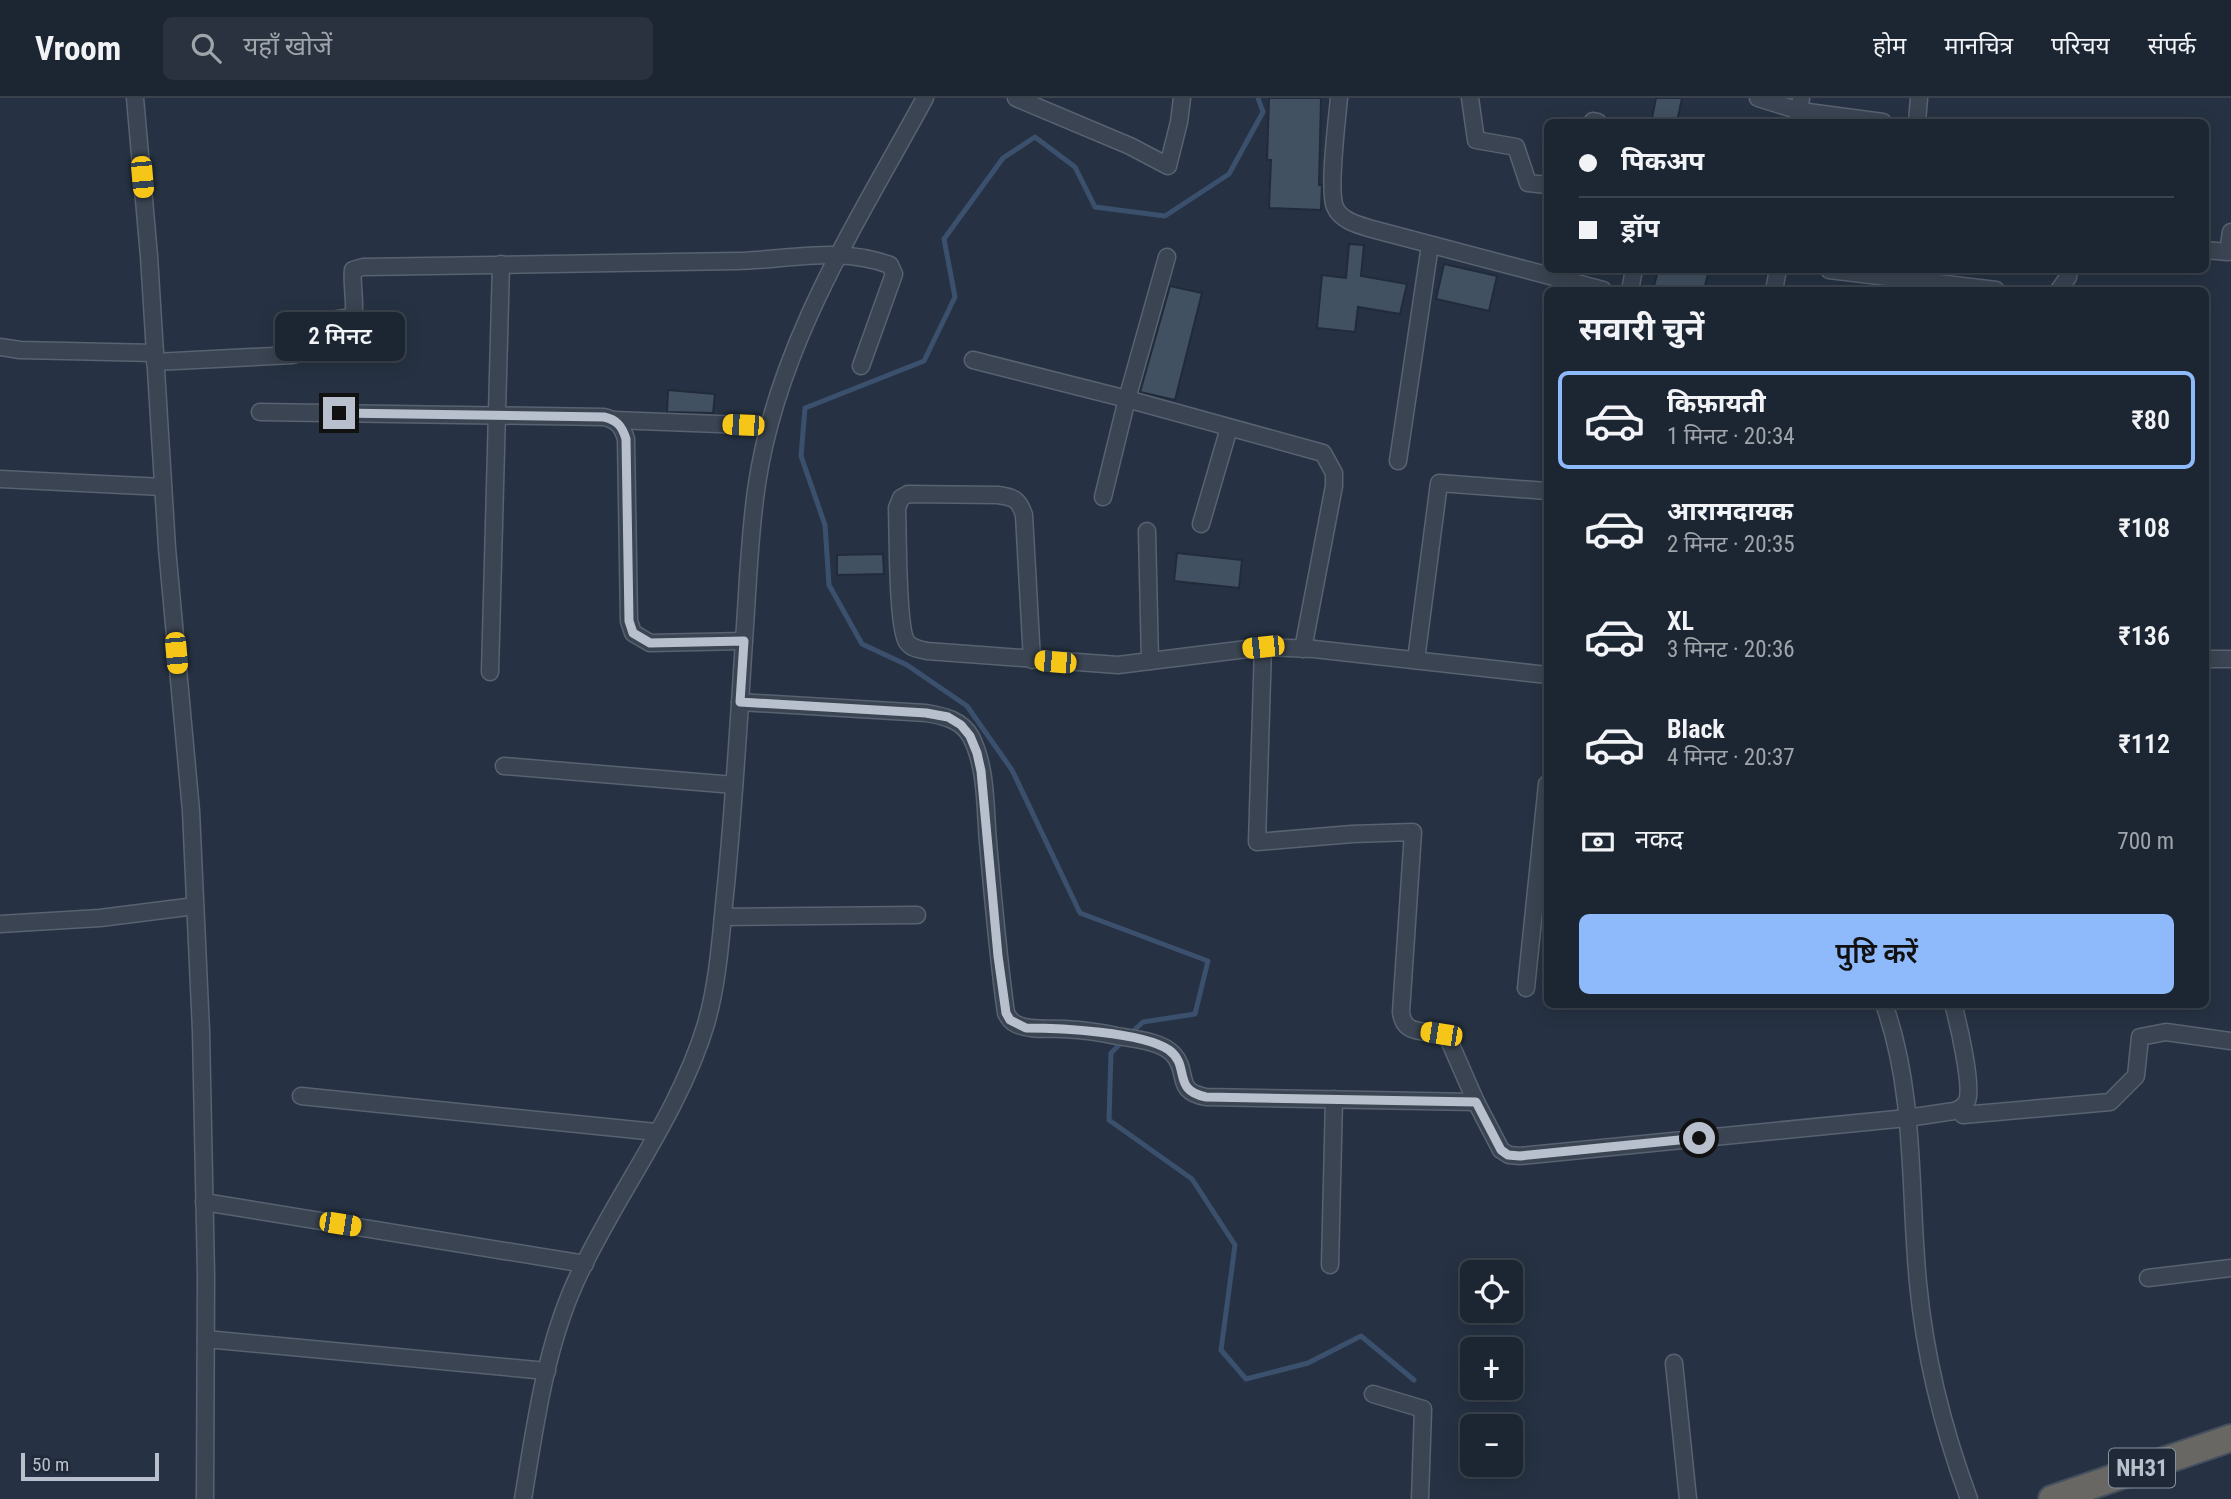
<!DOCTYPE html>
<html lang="hi">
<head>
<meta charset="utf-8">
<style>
  :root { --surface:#1c2632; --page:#29323e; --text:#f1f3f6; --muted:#a0a5ac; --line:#3a434d; --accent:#8eb9fb }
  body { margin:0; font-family:"Roboto Condensed","Noto Sans Devanagari",sans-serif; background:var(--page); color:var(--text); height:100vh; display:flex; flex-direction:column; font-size:26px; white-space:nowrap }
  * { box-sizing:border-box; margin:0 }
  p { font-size:23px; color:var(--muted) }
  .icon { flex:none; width:38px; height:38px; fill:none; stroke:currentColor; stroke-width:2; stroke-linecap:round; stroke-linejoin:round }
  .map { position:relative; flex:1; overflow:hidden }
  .side { position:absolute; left:1544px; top:189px; width:665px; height:721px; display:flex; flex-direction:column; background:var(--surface); border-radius:10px; box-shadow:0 4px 18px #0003,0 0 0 2px var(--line) }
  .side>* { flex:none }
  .top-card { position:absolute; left:1544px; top:21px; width:665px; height:154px; border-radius:10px; box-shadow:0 4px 18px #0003,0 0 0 2px var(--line); display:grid; align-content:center; height:154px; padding:0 35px; background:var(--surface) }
  .fabs { position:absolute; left:1460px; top:1162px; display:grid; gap:14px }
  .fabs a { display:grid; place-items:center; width:63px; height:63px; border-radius:10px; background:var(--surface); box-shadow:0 4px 18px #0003,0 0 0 2px var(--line); font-size:35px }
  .scale { position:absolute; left:21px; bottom:18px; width:138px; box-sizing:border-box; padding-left:7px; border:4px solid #b7c0cc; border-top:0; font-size:19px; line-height:24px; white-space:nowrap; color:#b7c0cc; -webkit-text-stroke:5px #1f2938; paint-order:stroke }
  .end { position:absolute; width:32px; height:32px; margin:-16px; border:9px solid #b7c0cc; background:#111; box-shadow:0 0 0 4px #111 }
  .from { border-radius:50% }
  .bubble { position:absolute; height:49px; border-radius:10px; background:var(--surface); box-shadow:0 4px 18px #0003,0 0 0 2px var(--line); font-size:23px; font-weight:600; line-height:49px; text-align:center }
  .car { position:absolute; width:21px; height:42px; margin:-21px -10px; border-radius:9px; box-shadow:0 0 5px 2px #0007; background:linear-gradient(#f5c518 24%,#345 0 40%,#f5c518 0 76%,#345 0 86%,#f5c518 0) }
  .top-card b { display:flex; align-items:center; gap:24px; height:66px; font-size:26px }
  .top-card b+b { border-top:2px solid var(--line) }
  .top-card i { width:18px; height:18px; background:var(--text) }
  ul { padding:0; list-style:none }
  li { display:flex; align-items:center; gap:21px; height:98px; margin:0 14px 10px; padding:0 21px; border:4px solid transparent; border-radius:10px }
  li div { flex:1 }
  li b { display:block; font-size:26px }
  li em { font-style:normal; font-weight:600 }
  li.current { border-color:var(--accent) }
  li>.icon { width:63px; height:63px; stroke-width:1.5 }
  h2 { padding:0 35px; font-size:32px; line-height:84px }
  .pay { display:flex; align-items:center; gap:18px; height:77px; padding:0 35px; font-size:26px }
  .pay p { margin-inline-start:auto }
  .primary-button { display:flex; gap:14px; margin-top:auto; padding:14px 35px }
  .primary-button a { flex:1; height:80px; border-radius:10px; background:var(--accent); color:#111; font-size:28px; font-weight:600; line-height:80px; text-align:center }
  header { display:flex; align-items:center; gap:42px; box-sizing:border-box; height:98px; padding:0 35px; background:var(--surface); border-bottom:2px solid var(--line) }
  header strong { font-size:33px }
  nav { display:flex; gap:38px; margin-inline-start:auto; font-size:24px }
  .search { width:490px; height:63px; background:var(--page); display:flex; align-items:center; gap:18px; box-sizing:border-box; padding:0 24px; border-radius:10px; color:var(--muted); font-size:26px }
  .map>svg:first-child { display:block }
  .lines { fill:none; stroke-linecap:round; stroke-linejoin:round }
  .stream { stroke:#3b506c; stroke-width:5 }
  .building { fill:#425162; stroke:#212b3a; stroke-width:2 }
  .minor-casing { stroke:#586270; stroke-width:19 }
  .trunk-casing { stroke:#454f5d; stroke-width:30 }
  .minor { stroke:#3a4452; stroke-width:16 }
  .trunk { stroke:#686764; stroke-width:26 }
  .route { stroke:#b7c0cc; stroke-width:9 }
  .labels { text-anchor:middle; stroke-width:5; stroke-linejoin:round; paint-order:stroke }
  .shield { fill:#1f2938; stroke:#8993a0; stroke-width:2 }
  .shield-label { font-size:23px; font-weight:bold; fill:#b7c0cc }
</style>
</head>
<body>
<header>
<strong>Vroom</strong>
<div class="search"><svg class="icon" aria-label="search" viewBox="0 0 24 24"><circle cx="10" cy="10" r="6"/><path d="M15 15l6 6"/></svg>यहाँ खोजें</div>
<nav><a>होम</a><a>मानचित्र</a><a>परिचय</a><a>संपर्क</a></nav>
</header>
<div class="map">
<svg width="2231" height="1401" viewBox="0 0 2231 1401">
  <rect width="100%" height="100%" fill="#263243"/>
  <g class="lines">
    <!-- stream -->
    <g class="stream">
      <polyline points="1130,936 1143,924 1195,916 1208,863 1080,815 1012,672 967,608 907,567 862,546 829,487 825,427 801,358 805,310 924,263 955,199 944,141 1003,60 1035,39 1075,69 1095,109 1165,118 1229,76 1263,14 1258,0"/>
      <polyline points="1123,943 1111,955 1109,1022 1192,1081 1235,1147 1221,1252 1246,1281 1308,1265 1361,1238 1414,1282"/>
    </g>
  </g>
  <!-- building -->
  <g class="building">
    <polygon points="1269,0 1321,0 1319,87 1322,87 1321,112 1269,110 1271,62 1267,62"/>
    <polygon points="1656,0 1682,0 1677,24 1652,20"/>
    <polygon points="1349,146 1364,147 1361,178 1407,186 1400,216 1358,209 1355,234 1317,230 1322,177 1346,180"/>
    <polygon points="1444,166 1497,178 1489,213 1436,201"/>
    <polygon points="1658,172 1709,172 1704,192 1653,192"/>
    <polygon points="1170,188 1202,195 1175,302 1140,294"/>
    <polygon points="668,292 715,296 713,315 667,314"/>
    <polygon points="1177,455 1242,462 1239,490 1174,483"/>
    <polygon points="883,456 884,476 837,477 837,457"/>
  </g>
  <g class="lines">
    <!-- minor casing -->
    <g class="minor-casing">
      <g id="minor">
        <polyline points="135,0 149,158 167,450 191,713 201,933 206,1178 205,1401"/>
        <polyline points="1016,0 1130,48 1168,68 1179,24 1182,0"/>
        <path d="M1339,0c-2,22 -11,92 -4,109 6,14 24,18 37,22l231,61"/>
        <polyline points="1470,0 1476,42 1516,49 1528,85 1547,87"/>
        <polyline points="1758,0 1800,13 1883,24"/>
        <polyline points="1593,23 1598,24"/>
        <polyline points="1798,24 1801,0"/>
        <polyline points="1917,24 1919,0"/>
        <polyline points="2205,152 2228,154 2231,134"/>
        <polyline points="1829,172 1996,192"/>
        <polyline points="1630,192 1634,172"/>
        <polyline points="1774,192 1778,172"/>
        <polyline points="2059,192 2068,179 2069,172"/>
        <polyline points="0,249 20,252 155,255"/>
        <polyline points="973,262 1127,301 1323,355 1334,375 1334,388 1303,551"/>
        <path d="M155,264l138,-7 7,-9 -1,-16 6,-6 47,-7c5,-8 -1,-34 1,-47l10,-3c125,-2 249,-4 374,-6 51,-1 103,-15 153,4l4,9 -33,92"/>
        <path d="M260,314l344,5c13,3 18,9 22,22l3,182 4,12 17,10 94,-2"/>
        <polyline points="614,322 769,328"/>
        <polyline points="1398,363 1430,147"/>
        <polyline points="0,381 163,389"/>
        <polyline points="1103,399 1127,301 1167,159"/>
        <polyline points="1201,426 1229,330"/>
        <polyline points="1147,433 1150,563"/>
        <path d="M1263,549l-6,195 95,-8 61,-2 -12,180c3,27 28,15 47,26l28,64 25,48 8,5 11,1 387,-38 47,-7c6,-2 10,-4 13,-10 6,-15 -9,-79 -14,-97"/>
        <polyline points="2205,561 2231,561"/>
        <path d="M1032,562l-8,-145c-5,-16 -11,-18 -26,-20l-90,-1 -7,4 -4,10c1,22 0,121 10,134 5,7 12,7 20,9l191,14 145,-18 51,2 233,26"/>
        <polyline points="1416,562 1439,385 1547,393"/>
        <polyline points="490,574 501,166"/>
        <path d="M740,604l186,11c18,3 36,7 45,24 16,31 14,72 17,105 5,57 10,114 18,171 3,5 5,9 10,11 14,7 33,4 48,5 18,1 36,3 53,7 17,3 44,5 56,18 17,18 0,37 33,43l270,5"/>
        <polyline points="504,668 734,687"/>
        <polyline points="723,819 917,817"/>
        <polyline points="0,826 100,820 195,808"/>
        <polyline points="1526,890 1547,686"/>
        <path d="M1884,906c32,89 25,186 34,279 7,74 25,146 51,216"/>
        <polyline points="301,998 656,1034"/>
        <polyline points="1963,1017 2110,1004 2136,978 2140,939 2166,934 2231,943"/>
        <polyline points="204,1104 585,1166"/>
        <polyline points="1330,1167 1334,1001"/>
        <polyline points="2148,1180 2231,1170"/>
        <polyline points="206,1241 547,1273"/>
        <polyline points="1674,1265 1688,1401"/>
        <polyline points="1373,1296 1423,1311 1420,1401"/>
        <path d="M523,1401c12,-73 22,-149 52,-216 40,-88 103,-166 131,-259 13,-45 15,-93 20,-139 8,-82 13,-164 18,-245 4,-52 5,-104 13,-156 21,-141 101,-263 168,-386"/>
      </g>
    </g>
    <!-- trunk casing -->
    <g class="trunk-casing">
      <polyline id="trunk" points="2052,1401 2231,1340"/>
    </g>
    <!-- minor -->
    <use href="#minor" class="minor"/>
    <!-- trunk -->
    <use href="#trunk" class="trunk"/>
  </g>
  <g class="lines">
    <!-- route -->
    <path class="route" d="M339,315l265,4c13,3 18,9 22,22l3,182 4,12 17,10 94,-2 -4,61 186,11 22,4 13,8 9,11 7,17 4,18 17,185 8,57 4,7 16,8c33,0 117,4 143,22 22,16 2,40 37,47l270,5 25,48 7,5 12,1 179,-18"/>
  </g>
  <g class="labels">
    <!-- shield labels -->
    <rect class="shield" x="2109" y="1350.5" width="66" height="39" rx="5"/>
    <g class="shield-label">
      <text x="2142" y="1378">NH31</text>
    </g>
  </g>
</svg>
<div class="fabs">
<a><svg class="icon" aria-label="locate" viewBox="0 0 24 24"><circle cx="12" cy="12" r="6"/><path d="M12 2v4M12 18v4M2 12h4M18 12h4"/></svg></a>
<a>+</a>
<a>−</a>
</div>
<div class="scale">50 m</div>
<i class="end from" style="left:1699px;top:1040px"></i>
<i class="end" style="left:339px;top:315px"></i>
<div class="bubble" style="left:275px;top:214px;width:130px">2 मिनट</div>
<i class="car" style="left:142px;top:79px;rotate:175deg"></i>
<i class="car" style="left:743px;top:327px;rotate:272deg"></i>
<i class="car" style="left:1263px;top:549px;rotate:264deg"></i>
<i class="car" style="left:176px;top:555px;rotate:175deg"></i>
<i class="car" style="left:1055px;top:564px;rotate:275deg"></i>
<i class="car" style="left:1441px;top:936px;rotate:279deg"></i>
<i class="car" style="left:340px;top:1126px;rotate:99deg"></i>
<div class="top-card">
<b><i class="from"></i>पिकअप</b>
<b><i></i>ड्रॉप</b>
</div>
<section class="side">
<h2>सवारी चुनें</h2>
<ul>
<li class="current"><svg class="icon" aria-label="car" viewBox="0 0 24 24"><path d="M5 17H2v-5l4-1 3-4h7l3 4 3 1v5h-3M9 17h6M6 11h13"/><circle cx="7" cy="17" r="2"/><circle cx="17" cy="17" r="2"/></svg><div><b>किफ़ायती</b><p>1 मिनट · 20:34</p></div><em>₹80</em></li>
<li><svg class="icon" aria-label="car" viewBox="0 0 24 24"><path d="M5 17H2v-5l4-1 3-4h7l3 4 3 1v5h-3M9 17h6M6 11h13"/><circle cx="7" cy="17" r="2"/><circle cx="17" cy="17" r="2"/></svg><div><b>आरामदायक</b><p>2 मिनट · 20:35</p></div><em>₹108</em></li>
<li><svg class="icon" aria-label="car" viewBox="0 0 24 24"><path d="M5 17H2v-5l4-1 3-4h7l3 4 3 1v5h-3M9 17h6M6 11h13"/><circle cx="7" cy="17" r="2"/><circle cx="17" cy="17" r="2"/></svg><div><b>XL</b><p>3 मिनट · 20:36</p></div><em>₹136</em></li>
<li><svg class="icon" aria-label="car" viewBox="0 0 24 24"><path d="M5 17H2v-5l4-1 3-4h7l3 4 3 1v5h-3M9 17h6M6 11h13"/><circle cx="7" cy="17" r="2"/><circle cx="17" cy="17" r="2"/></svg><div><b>Black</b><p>4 मिनट · 20:37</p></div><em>₹112</em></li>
</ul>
<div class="pay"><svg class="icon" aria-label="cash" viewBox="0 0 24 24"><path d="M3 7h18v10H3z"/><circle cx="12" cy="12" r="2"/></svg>नकद<p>700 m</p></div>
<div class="primary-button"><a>पुष्टि करें</a></div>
</section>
</div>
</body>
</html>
